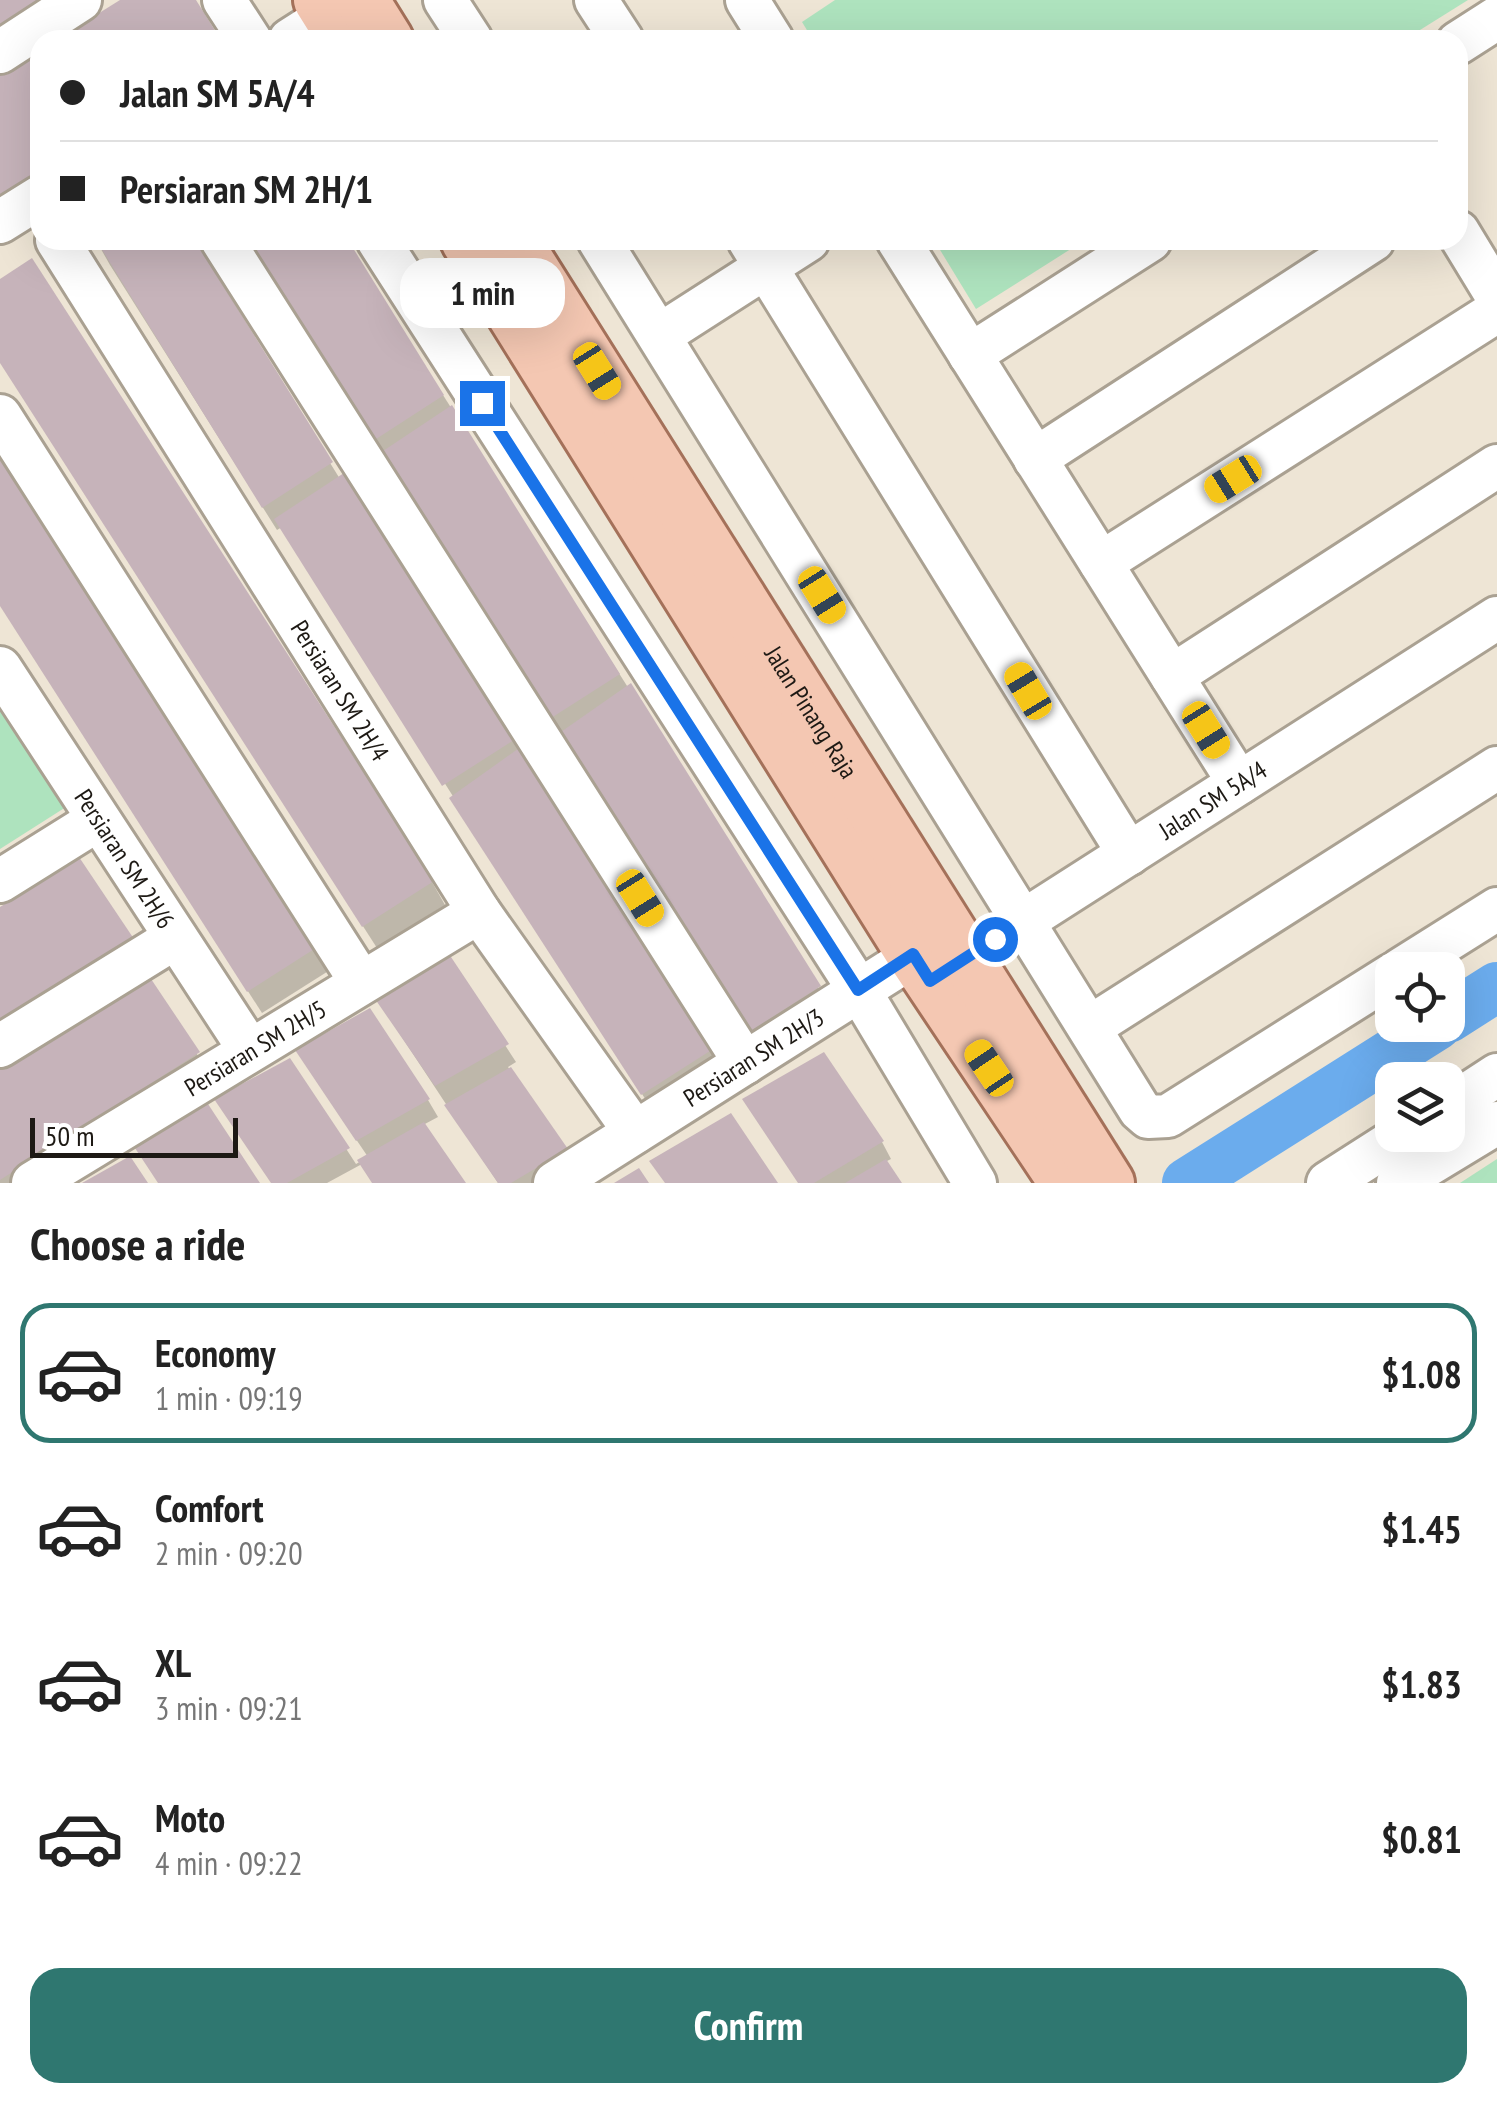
<!DOCTYPE html>
<html lang="en">
<head>
<meta charset="utf-8">
<style>
  :root { --surface:#fff; --page:#f6f6f6; --text:#222; --muted:#767676; --line:#e0e0e0; --accent:#2f7770 }
  body { margin:0; font-family:"PT Sans Narrow",sans-serif; background:var(--page); color:var(--text); height:100vh; display:flex; flex-direction:column; font-size:38px; white-space:nowrap }
  * { box-sizing:border-box; margin:0 }
  p { font-size:32px; color:var(--muted) }
  .icon { flex:none; width:55px; height:55px; fill:none; stroke:currentColor; stroke-width:2; stroke-linecap:round; stroke-linejoin:round }
  .map { position:relative; height:1183px; overflow:hidden }
  .sheet { display:flex; flex-direction:column; background:var(--surface); flex:1 }
  .sheet>* { flex:none }
  .guide { position:absolute; left:30px; top:30px; width:1438px; height:220px; border-radius:30px; box-shadow:0 10px 40px #0002; display:grid; align-content:center; height:220px; padding:0 30px; background:var(--surface) }
  .tools { position:absolute; left:1375px; top:952px; display:grid; gap:20px }
  .tools a { display:grid; place-items:center; width:90px; height:90px; border-radius:20px; background:var(--surface); box-shadow:0 10px 40px #0002; font-size:50px }
  .scale { position:absolute; left:30px; bottom:25px; width:208px; box-sizing:border-box; padding-left:10px; border:5px solid #1d1914; border-top:0; font-size:28px; line-height:35px; white-space:nowrap; color:#1d1914; -webkit-text-stroke:8px #fff; paint-order:stroke }
  .end { position:absolute; width:45px; height:45px; margin:-22px; border:12px solid #1a73e8; background:#fff; box-shadow:0 0 0 5px #fff }
  .from { border-radius:50% }
  .bubble { position:absolute; height:70px; border-radius:30px; background:var(--surface); box-shadow:0 10px 40px #0002; font-size:32px; font-weight:600; line-height:70px; text-align:center }
  .car { position:absolute; width:30px; height:60px; margin:-30px -15px; border-radius:12px; box-shadow:0 0 8px 2px #0007; background:linear-gradient(#f5c518 24%,#345 0 40%,#f5c518 0 76%,#345 0 86%,#f5c518 0) }
  .guide b { display:flex; align-items:center; gap:35px; height:95px; font-size:38px }
  .guide b+b { border-top:2px solid var(--line) }
  .guide i { width:25px; height:25px; background:var(--text) }
  ul { padding:0; list-style:none }
  li { display:flex; align-items:center; gap:30px; height:140px; margin:0 20px 15px; padding:0 10px; border:5px solid transparent; border-radius:30px }
  li div { flex:1 }
  li b { display:block; font-size:38px }
  li em { font-style:normal; font-weight:600 }
  li.current { border-color:var(--accent) }
  li>.icon { width:90px; height:90px; stroke-width:1.5 }
  h2 { padding:0 30px; font-size:45px; line-height:120px }
  .action { display:flex; gap:20px; margin-top:auto; padding:20px 30px }
  .action a { flex:1; height:115px; border-radius:30px; background:var(--accent); color:#fff; font-size:40px; font-weight:600; line-height:115px; text-align:center }
  .map>svg:first-child { display:block }
  .green { fill:#aee3be }
  .shadow { fill:#0003 }
  .lines { fill:none; stroke-linecap:round; stroke-linejoin:round }
  .river { stroke:#6baced; stroke-width:50 }
  .building { fill:#c6b3ba }
  .minor-casing { stroke:#aaa192; stroke-width:48 }
  .major-casing { stroke:#a4715a; stroke-width:58 }
  .minor { stroke:#fff; stroke-width:42 }
  .major { stroke:#f4c7b2; stroke-width:52 }
  .route { stroke:#1a73e8; stroke-width:12 }
  .labels { text-anchor:middle; stroke-width:9; stroke-linejoin:round; paint-order:stroke }
  .street-label { font-size:25px; fill:#1d1914; stroke:#fff }
</style>
</head>
<body>
<div class="map">
<svg width="1497" height="1183" viewBox="0 0 1497 1183">
  <rect width="100%" height="100%" fill="#eee5d5"/>
  <!-- green -->
  <g class="green">
    <polygon points="835,0 1468,0 1404,40 813,40 802,22"/>
    <polygon points="934,240 1085,240 976,309"/>
    <polygon points="0,705 66,807 0,849"/>
    <polygon points="1497,1159 1497,1183 1460,1183"/>
  </g>
  <!-- shadow -->
  <g class="shadow">
    <polygon points="40,53 40,202 0,227 0,78"/>
    <polygon points="100,240 192,240 340,479 346,474 724,1073 656,1116 282,527 277,530 110,265 97,242"/>
    <polygon points="248,240 345,240 832,1010 764,1053"/>
    <polygon points="0,282 432,882 445,905 377,948 0,361"/>
    <polygon points="0,604 317,947 330,970 262,1013"/>
    <polygon points="0,910 142,969 211,1076 44,1183 0,1183"/>
    <polygon points="448,957 516,1062 508,1067 576,1167 549,1183 498,1183 386,1013"/>
    <polygon points="289,1061 356,1164 368,1157 308,1068 428,1100 438,1117 423,1125 463,1183 373,1183 362,1164 327,1183 272,1183 227,1117"/>
    <polygon points="755,1117 882,1142 891,1159 885,1162 899,1183 800,1183"/>
  </g>
  <g class="lines">
    <!-- river -->
    <g class="river">
      <polyline points="1448,1018 1497,987"/>
      <polyline points="1187,1183 1437,1025"/>
    </g>
  </g>
  <!-- building -->
  <g class="building">
    <polygon points="0,0 51,0 0,32"/>
    <polygon points="120,0 196,0 221,40 56,40"/>
    <polygon points="40,50 40,171 0,196 0,75"/>
    <polygon points="96,240 195,240 333,462 262,508"/>
    <polygon points="246,240 348,240 444,395 373,441"/>
    <polygon points="32,258 434,881 362,927 0,363 0,279"/>
    <polygon points="452,405 620,674 548,720 380,453"/>
    <polygon points="0,450 319,946 247,992 0,606"/>
    <polygon points="347,471 514,740 442,786 274,519"/>
    <polygon points="631,683 821,986 749,1032 558,734"/>
    <polygon points="522,746 713,1049 641,1095 449,798"/>
    <polygon points="79,857 136,942 0,1029 0,907"/>
    <polygon points="449,954 509,1044 435,1086 373,996"/>
    <polygon points="143,967 200,1052 0,1180 0,1058"/>
    <polygon points="370,1008 430,1099 356,1141 295,1050"/>
    <polygon points="824,1052 884,1141 814,1183 798,1183 742,1099"/>
    <polygon points="290,1058 350,1148 287,1183 271,1183 214,1099"/>
    <polygon points="511,1067 568,1149 511,1183 498,1183 444,1105"/>
    <polygon points="208,1104 260,1183 158,1183 133,1145"/>
    <polygon points="731,1113 778,1183 665,1183 649,1161"/>
    <polygon points="424,1122 466,1183 372,1183 357,1160"/>
    <polygon points="130,1156 148,1183 82,1183"/>
    <polygon points="886,1159 902,1183 845,1183"/>
    <polygon points="639,1168 649,1183 614,1183"/>
  </g>
  <g class="lines">
    <!-- minor casing -->
    <g class="minor-casing">
      <g id="minor">
        <polyline points="224,0 250,40"/>
        <polyline points="445,0 471,40"/>
        <polyline points="596,0 622,40"/>
        <polyline points="747,0 772,40"/>
        <polyline points="290,40 329,15"/>
        <polyline points="1458,43 1497,18"/>
        <polyline points="0,52 80,0"/>
        <polyline points="0,222 40,197"/>
        <polyline points="1458,232 1497,296"/>
        <path id="s1" d="M57,240l422,672 156,220"/>
        <polyline points="222,240 745,1063"/>
        <polyline points="378,240 859,990 975,1183"/>
        <polyline points="599,240 1140,1110 1148,1117 1168,1116 1392,975"/>
        <polyline points="749,240 1129,854"/>
        <polyline points="898,240 1239,783"/>
        <polyline points="660,335 808,240"/>
        <polyline points="970,355 1150,240"/>
        <polyline points="0,416 361,982"/>
        <polyline points="1035,459 1373,240"/>
        <polyline points="1101,563 1497,311"/>
        <path id="s2" d="M0,668l249,381"/>
        <polyline points="1172,676 1497,466"/>
        <polyline points="0,881 96,821"/>
        <polyline points="1400,970 1497,909"/>
        <path id="s3" d="M939,975l558,-357"/>
        <polyline points="1090,1027 1497,768"/>
        <polyline points="0,1046 175,938"/>
        <polyline points="1448,1107 1497,1075"/>
        <path id="s4" d="M33,1183l446,-271"/>
        <path id="s5" d="M555,1183l384,-243"/>
        <polyline points="1328,1183 1403,1135"/>
        <polyline points="1398,1183 1497,1123"/>
      </g>
    </g>
    <!-- major casing -->
    <g class="major-casing">
      <g id="major">
        <polyline points="320,0 345,40"/>
        <polyline points="362,0 387,40"/>
        <polyline points="467,240 913,954 1066,1183"/>
        <path id="s6" d="M514,240l594,943"/>
      </g>
    </g>
    <!-- minor -->
    <use href="#minor" class="minor"/>
    <!-- major -->
    <use href="#major" class="major"/>
  </g>
  <g class="lines">
    <!-- route -->
    <polyline class="route" points="482,403 858,990 913,954 930,981 995,939"/>
  </g>
  <g class="labels">
    <!-- street labels -->
    <g class="street-label">
      <text dy="9" stroke="none"><textPath href="#s1" startOffset="532">Persiaran SM 2H/4</textPath></text>
      <text dy="9" stroke="none"><textPath href="#s6" startOffset="558">Jalan Pinang Raja</textPath></text>
      <text dy="9" stroke="none"><textPath href="#s3" startOffset="325">Jalan SM 5A/4</textPath></text>
      <text dy="9" stroke="none"><textPath href="#s2" startOffset="228">Persiaran SM 2H/6</textPath></text>
      <text dy="9" stroke="none"><textPath href="#s4" startOffset="260">Persiaran SM 2H/5</textPath></text>
      <text dy="9" stroke="none"><textPath href="#s5" startOffset="235">Persiaran SM 2H/3</textPath></text>
    </g>
  </g>
</svg>
<div class="tools">
<a><svg class="icon" aria-label="locate" viewBox="0 0 24 24"><circle cx="12" cy="12" r="6"/><path d="M12 2v4M12 18v4M2 12h4M18 12h4"/></svg></a>
<a><svg class="icon" aria-label="layers" viewBox="0 0 24 24"><path d="M12 4l9 5-9 5-9-5zM3 14l9 5 9-5"/></svg></a>
</div>
<div class="scale">50 m</div>
<i class="end from" style="left:995px;top:939px"></i>
<i class="end" style="left:482px;top:403px"></i>
<div class="bubble" style="left:400px;top:258px;width:165px">1 min</div>
<i class="car" style="left:597px;top:371px;rotate:148deg"></i>
<i class="car" style="left:1233px;top:479px;rotate:238deg"></i>
<i class="car" style="left:822px;top:595px;rotate:148deg"></i>
<i class="car" style="left:1028px;top:691px;rotate:329deg"></i>
<i class="car" style="left:1206px;top:730px;rotate:148deg"></i>
<i class="car" style="left:640px;top:898px;rotate:148deg"></i>
<i class="car" style="left:989px;top:1068px;rotate:326deg"></i>
<div class="guide">
<b><i class="from"></i>Jalan SM 5A/4</b>
<b><i></i>Persiaran SM 2H/1</b>
</div>
</div>
<section class="sheet">
<h2>Choose a ride</h2>
<ul>
<li class="current"><svg class="icon" aria-label="car" viewBox="0 0 24 24"><path d="M5 17H2v-5l4-1 3-4h7l3 4 3 1v5h-3M9 17h6M6 11h13"/><circle cx="7" cy="17" r="2"/><circle cx="17" cy="17" r="2"/></svg><div><b>Economy</b><p>1 min · 09:19</p></div><em>$1.08</em></li>
<li><svg class="icon" aria-label="car" viewBox="0 0 24 24"><path d="M5 17H2v-5l4-1 3-4h7l3 4 3 1v5h-3M9 17h6M6 11h13"/><circle cx="7" cy="17" r="2"/><circle cx="17" cy="17" r="2"/></svg><div><b>Comfort</b><p>2 min · 09:20</p></div><em>$1.45</em></li>
<li><svg class="icon" aria-label="car" viewBox="0 0 24 24"><path d="M5 17H2v-5l4-1 3-4h7l3 4 3 1v5h-3M9 17h6M6 11h13"/><circle cx="7" cy="17" r="2"/><circle cx="17" cy="17" r="2"/></svg><div><b>XL</b><p>3 min · 09:21</p></div><em>$1.83</em></li>
<li><svg class="icon" aria-label="car" viewBox="0 0 24 24"><path d="M5 17H2v-5l4-1 3-4h7l3 4 3 1v5h-3M9 17h6M6 11h13"/><circle cx="7" cy="17" r="2"/><circle cx="17" cy="17" r="2"/></svg><div><b>Moto</b><p>4 min · 09:22</p></div><em>$0.81</em></li>
</ul>
<div class="action"><a>Confirm</a></div>
</section>
</body>
</html>
